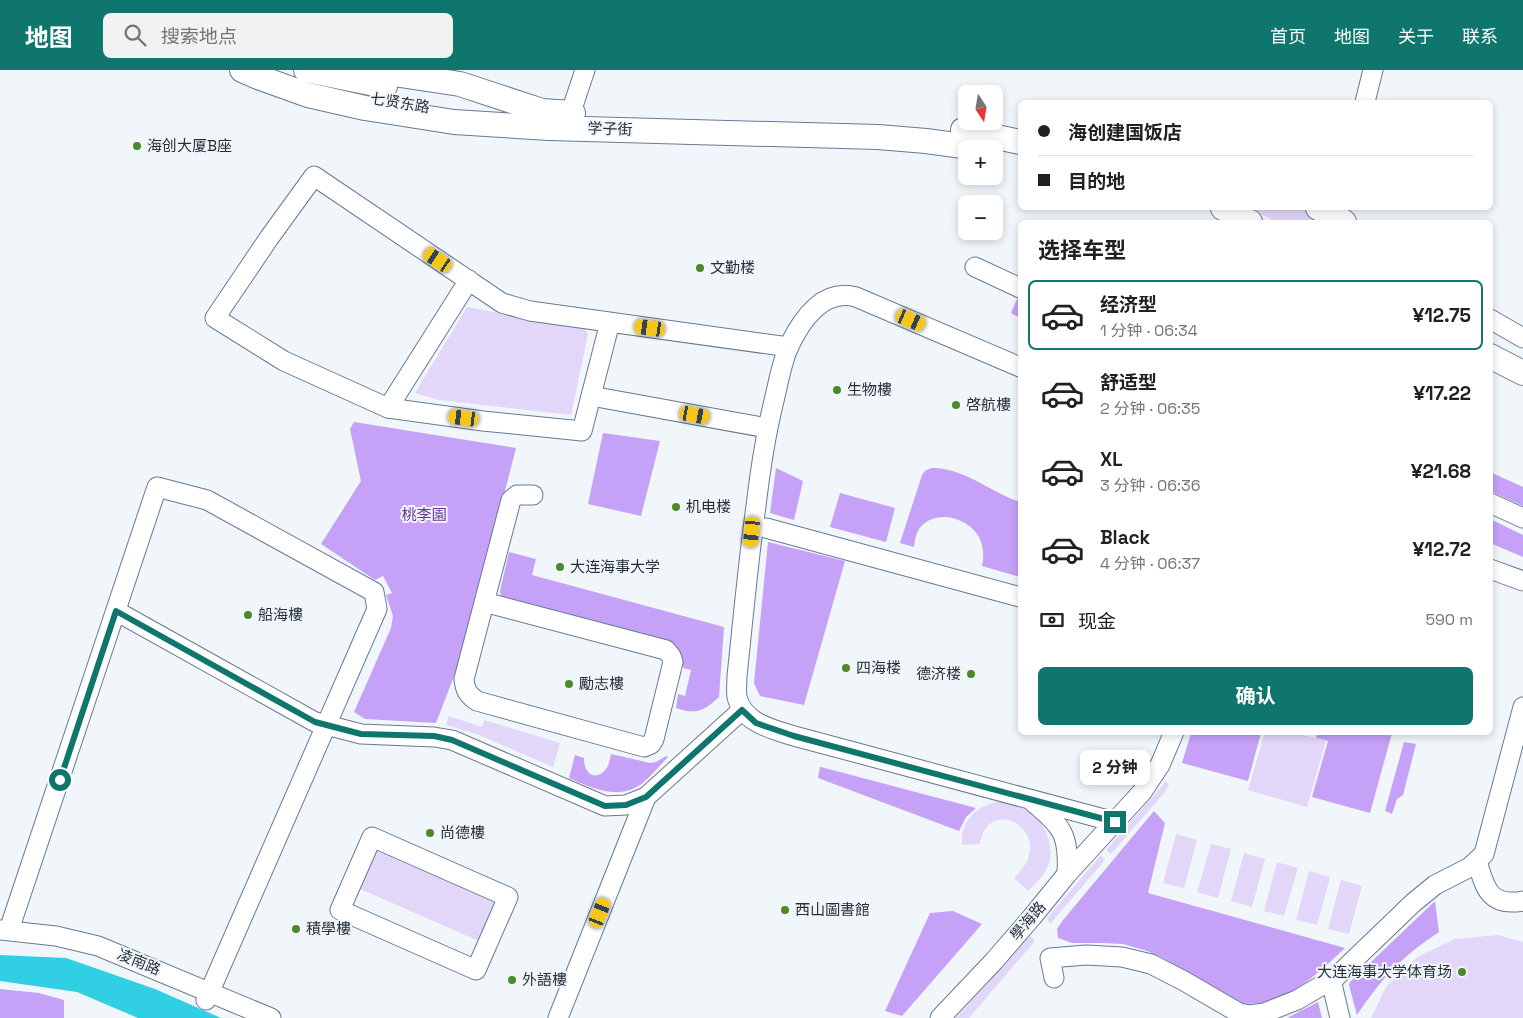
<!DOCTYPE html>
<html lang="zh">
<head>
<meta charset="utf-8">
<style>
  :root { --surface:#fff; --page:#f2f2f2; --text:#202124; --muted:#757577; --line:#e0e0e0; --accent:#0f766e }
  body { margin:0; font-family:"Space Grotesk","Noto Sans SC",sans-serif; background:var(--page); color:var(--text); height:100vh; display:flex; flex-direction:column; font-size:19px; white-space:nowrap }
  * { box-sizing:border-box; margin:0 }
  p { font-size:16px; color:var(--muted) }
  .icon { flex:none; width:28px; height:28px; fill:none; stroke:currentColor; stroke-width:2; stroke-linecap:round; stroke-linejoin:round }
  .map { position:relative; flex:1; overflow:hidden }
  .drawer { position:absolute; left:1018px; top:150px; width:475px; height:515px; display:flex; flex-direction:column; background:var(--surface); border-radius:8px; box-shadow:0 2px 8px #0003 }
  .drawer>* { flex:none }
  .hud { position:absolute; left:1018px; top:30px; width:475px; height:110px; border-radius:8px; box-shadow:0 2px 8px #0003; display:grid; align-content:center; height:110px; padding:0 20px; background:var(--surface) }
  .needle { width:32px; rotate:168deg }
  .buttons { position:absolute; left:958px; top:15px; display:grid; gap:10px }
  .buttons a { display:grid; place-items:center; width:45px; height:45px; border-radius:8px; background:var(--surface); box-shadow:0 2px 8px #0003; font-size:25px }
  .end { position:absolute; width:22px; height:22px; margin:-11px; border:6px solid #0f766e; background:#fff; box-shadow:0 0 0 2px #fff }
  .from { border-radius:50% }
  .bubble { position:absolute; height:35px; border-radius:8px; background:var(--surface); box-shadow:0 2px 8px #0003; font-size:16px; font-weight:700; line-height:35px; text-align:center }
  .car { position:absolute; width:15px; height:30px; margin:-15px -8px; border-radius:6px; box-shadow:0 0 4px 1px #0007; background:linear-gradient(#f5c518 24%,#345 0 40%,#f5c518 0 76%,#345 0 86%,#f5c518 0) }
  .hud b { display:flex; align-items:center; gap:18px; height:48px; font-size:19px }
  .hud b+b { border-top:1px solid var(--line) }
  .hud i { width:12px; height:12px; background:var(--text) }
  ul { padding:0; list-style:none }
  li { display:flex; align-items:center; gap:15px; height:70px; margin:0 10px 8px; padding:0 10px; border:2px solid transparent; border-radius:8px }
  li div { flex:1 }
  li b { display:block; font-size:19px }
  li em { font-style:normal; font-weight:700 }
  li.active { border-color:var(--accent) }
  li>.icon { width:45px; height:45px; stroke-width:1.5 }
  h2 { padding:0 20px; font-size:22px; line-height:60px }
  .pay { display:flex; align-items:center; gap:12px; height:55px; padding:0 20px; font-size:19px }
  .pay p { margin-inline-start:auto }
  .cta { display:flex; gap:10px; margin-top:auto; padding:10px 20px }
  .cta a { flex:1; height:58px; border-radius:8px; background:var(--accent); color:#fff; font-size:20px; font-weight:700; line-height:58px; text-align:center }
  header { display:flex; align-items:center; gap:30px; box-sizing:border-box; height:70px; padding:0 25px; background:var(--accent); color:#fff }
  header strong { font-size:24px }
  nav { display:flex; gap:28px; margin-inline-start:auto; font-size:18px }
  .search { width:350px; height:45px; background:var(--page); display:flex; align-items:center; gap:12px; box-sizing:border-box; padding:0 18px; border-radius:8px; color:var(--muted); font-size:19px }
  .map>svg:first-child { display:block }
  .green { fill:#e3d7f9 }
  .forest { fill:#c5a1f8 }
  .water { fill:#30cfe3 }
  .lines { fill:none; stroke-linecap:round; stroke-linejoin:round }
  .minor-casing { stroke:#677a93; stroke-width:21 }
  .major-casing { stroke:#677a93; stroke-width:26 }
  .minor { stroke:#fff; stroke-width:19 }
  .major { stroke:#fff; stroke-width:24 }
  .route { stroke:#0f766e; stroke-width:6 }
  .poi-dot { fill:#4b892a; stroke:#f1f6fb; stroke-width:2 }
  .labels { text-anchor:middle; stroke-width:4; stroke-linejoin:round; paint-order:stroke }
  .street-label { font-size:15px; fill:#272f3a; stroke:#f1f6fb }
  .poi-label { font-size:15px; fill:#272f3a; stroke:#f1f6fb; text-anchor:start }
  .park-label { font-size:15px; fill:#653598; stroke:#f1f6fb }
</style>
</head>
<body>
<header>
<strong>地图</strong>
<div class="search"><svg class="icon" aria-label="search" viewBox="0 0 24 24"><circle cx="10" cy="10" r="6"/><path d="M15 15l6 6"/></svg>搜索地点</div>
<nav><a>首页</a><a>地图</a><a>关于</a><a>联系</a></nav>
</header>
<div class="map">
<svg width="1523" height="948" viewBox="0 0 1523 948">
  <rect width="100%" height="100%" fill="#f1f6fb"/>
  <!-- green -->
  <g class="green">
    <polygon points="1249,138 1301,138 1312,144 1309,152 1277,152"/>
    <polygon points="467,237 585,259 588,264 571,345 439,330 415,323"/>
    <polygon points="449,646 482,657 484,650 560,673 553,697 479,665 446,655"/>
    <polygon points="1265,662 1296,663 1326,671 1307,737 1248,720"/>
    <polygon points="1166,711 1169,715 1165,722 1111,784 1106,780"/>
    <path d="M1000,731c4,0 8,0 12,1 25,6 44,36 37,61 -3,11 -13,20 -21,28l-14,-13c48,-44 -26,-87 -34,-34l-18,1c-2,-25 15,-39 38,-44z"/>
    <polygon points="1176,764 1197,770 1184,818 1163,813"/>
    <polygon points="1211,774 1231,779 1218,828 1197,822"/>
    <polygon points="377,779 497,831 479,871 360,819"/>
    <polygon points="1244,783 1265,789 1252,837 1231,831"/>
    <polygon points="1101,785 1105,790 1050,854 1047,848"/>
    <polygon points="1277,792 1298,798 1284,846 1264,841"/>
    <polygon points="1309,801 1330,807 1317,855 1296,850"/>
    <polygon points="1341,810 1362,816 1349,864 1328,859"/>
    <polygon points="1029,865 1035,871 969,948 956,948"/>
    <polygon points="1498,865 1523,872 1523,948 1371,948 1386,917 1417,887 1455,869"/>
  </g>
  <!-- forest -->
  <g class="forest">
    <polygon points="1018,227 1020,228 1020,248 1011,243"/>
    <polygon points="354,352 516,378 463,583 436,653 365,649 354,642 391,558 393,546 386,525 392,523 383,506 375,510 321,474 361,411 350,359"/>
    <polygon points="603,363 660,371 641,446 588,434"/>
    <polygon points="776,398 803,411 794,450 770,443"/>
    <path d="M931,398c32,-1 59,24 89,34v75l-38,-11c6,-26 -9,-45 -35,-49 -8,0 -16,1 -22,6 -8,5 -10,15 -11,24l-14,-4 22,-68 3,-4z"/>
    <polygon points="1490,402 1523,417 1523,436 1490,421"/>
    <polygon points="840,423 895,438 886,472 830,457"/>
    <polygon points="1490,449 1523,465 1523,487 1490,473"/>
    <polygon points="768,472 845,491 804,635 760,626 754,613"/>
    <path d="M509,482l27,7 -4,16 192,52 -5,70c-15,14 -23,18 -43,11l2,-14 7,2 6,-26 -8,-2c-1,-14 -2,-18 -14,-26l-164,-42 -4,-4 -1,-5z"/>
    <polygon points="1191,663 1261,663 1248,711 1182,693"/>
    <polygon points="1317,663 1392,663 1370,743 1312,727 1328,671 1316,668"/>
    <polygon points="1404,672 1416,674 1403,725 1397,729 1392,744 1385,741"/>
    <path d="M611,684l39,9 6,-1 10,-6 2,1c-9,9 -18,21 -28,28 -23,15 -49,3 -71,-7l6,-23 9,3c-1,14 11,25 22,11 3,-4 4,-10 5,-15z"/>
    <polygon points="820,697 821,697 976,738 966,747 959,761 818,708"/>
    <path d="M1154,741l11,12 -17,70 197,55c-30,28 -62,61 -106,55l-76,-45 -16,-7 -24,-7 -20,-1h-31l-14,-5 -1,-9 6,-9z"/>
    <path d="M1435,831l4,31c-38,25 -57,46 -82,83l-8,-30 1,-3z"/>
    <polygon points="953,841 982,854 902,946 885,941 930,843"/>
    <polygon points="0,919 39,923 64,930 64,948 0,948"/>
    <polygon points="1318,932 1322,948 1287,948"/>
  </g>
  <!-- water -->
  <polygon class="water" points="0,885 66,888 155,919 221,948 138,948 77,922 0,911"/>
  <g class="lines">
    <!-- minor casing -->
    <g class="minor-casing">
      <g id="minor">
        <polyline points="1365,32 1373,0"/>
        <polyline points="567,54 585,0"/>
        <polyline points="975,197 1020,218"/>
        <polyline points="1490,249 1523,268"/>
        <polyline points="610,252 582,361 483,351 388,338 284,291 215,248 269,168 314,106 502,233 530,241 789,277"/>
        <path d="M1020,297l-164,-70c-33,-9 -54,22 -67,49 -8,18 -11,39 -16,59 -8,33 -13,67 -17,101 -8,57 -13,114 -19,170 0,7 -1,14 0,21 6,26 35,32 57,39l321,86"/>
        <polyline points="591,326 767,358"/>
        <polyline points="388,338 469,210"/>
        <polyline points="1490,433 1523,448"/>
        <polyline points="766,458 1020,527"/>
        <polyline points="1490,499 1523,511"/>
        <path d="M484,532l182,48 5,6 2,6 -19,77 -3,5 -7,3 -167,-46c-9,-6 -12,-11 -13,-22l47,-179 6,-5h16"/>
        <polyline points="116,541 315,652 361,664 434,667 452,670 605,736 626,735 646,727 742,640"/>
        <path d="M1034,733c29,24 35,32 33,71"/>
        <polygon points="372,767 508,827 476,900 340,840"/>
        <path d="M1477,791c8,27 12,46 46,40"/>
        <polyline points="0,860 56,866 98,876 271,948"/>
        <polyline points="9,860 157,417 207,430 374,522 377,539 206,930"/>
        <polyline points="1054,908 1050,888 1086,885 1122,887 1151,894 1184,911 1239,943 1250,945 1264,943 1297,930 1336,907 1413,833 1435,815 1470,797 1484,784 1523,637"/>
        <polyline points="1331,910 1340,948"/>
        <polyline points="558,948 646,727"/>
        <polyline points="940,948 994,891 1032,847 1067,804 1142,722 1160,695 1174,662"/>
      </g>
    </g>
    <!-- major casing -->
    <g class="major-casing">
      <g id="major">
        <polyline points="242,0 258,7 308,25 365,38 454,52 549,58 878,67 926,71 985,79"/>
        <polyline points="306,0 385,16"/>
        <polyline points="367,0 460,14 542,41 573,43"/>
        <polyline points="963,60 1020,72"/>
        <polyline points="1223,138 1250,152"/>
        <polyline points="1318,138 1337,147 1344,152"/>
        <polyline points="1490,286 1523,303"/>
      </g>
    </g>
    <!-- minor -->
    <use href="#minor" class="minor"/>
    <!-- major -->
    <use href="#major" class="major"/>
  </g>
  <g class="lines">
    <!-- route -->
    <polyline class="route" points="60,710 116,541 315,652 361,664 434,666 452,670 605,736 626,735 646,727 742,640 756,653 794,666 1115,752"/>
  </g>
  <!-- markers -->
  <g class="poi-dot">
    <circle cx="137" cy="76" r="5"/>
    <circle cx="700" cy="198" r="5"/>
    <circle cx="837" cy="320" r="5"/>
    <circle cx="956" cy="335" r="5"/>
    <circle cx="676" cy="437" r="5"/>
    <circle cx="560" cy="497" r="5"/>
    <circle cx="248" cy="545" r="5"/>
    <circle cx="846" cy="598" r="5"/>
    <circle cx="971" cy="604" r="5"/>
    <circle cx="569" cy="614" r="5"/>
    <circle cx="430" cy="763" r="5"/>
    <circle cx="785" cy="840" r="5"/>
    <circle cx="296" cy="859" r="5"/>
    <circle cx="1462" cy="902" r="5"/>
    <circle cx="512" cy="910" r="5"/>
  </g>
  <g class="labels">
    <!-- street labels -->
    <g class="street-label">
      <text transform="translate(400 33) rotate(9)" y="5">七贤东路</text>
      <text transform="translate(610 59) rotate(2)" y="5">学子街</text>
      <text transform="translate(1028 851) rotate(-50)" y="5">學海路</text>
      <text transform="translate(139 892) rotate(22)" y="5">凌南路</text>
    </g>
    <!-- poi labels -->
    <g class="poi-label">
      <text x="147" y="81">海创大厦B座</text>
      <text x="710" y="203">文勤楼</text>
      <text x="847" y="325">生物樓</text>
      <text x="966" y="340">啓航樓</text>
      <text x="686" y="442">机电楼</text>
      <text x="570" y="502">大连海事大学</text>
      <text x="258" y="550">船海樓</text>
      <text x="856" y="603">四海楼</text>
      <text x="961" y="609" text-anchor="end">德济楼</text>
      <text x="579" y="619">勵志樓</text>
      <text x="440" y="768">尚德樓</text>
      <text x="795" y="845">西山圖書館</text>
      <text x="306" y="864">積學樓</text>
      <text x="1452" y="907" text-anchor="end">大连海事大学体育场</text>
      <text x="522" y="915">外語樓</text>
    </g>
    <!-- park labels -->
    <g class="park-label">
      <text x="424" y="450">桃李園</text>
    </g>
  </g>
</svg>
<div class="buttons">
<a><svg class="needle" viewBox="-14 -14 28 28"><path d="M0-13l5 13h-10z" fill="#e53935"/><path d="M0 13l5-13h-10z" fill="#757577"/></svg></a>
<a>+</a>
<a>−</a>
</div>
<i class="end from" style="left:60px;top:710px"></i>
<i class="end" style="left:1115px;top:752px"></i>
<div class="bubble" style="left:1080px;top:680px;width:70px">2 分钟</div>
<i class="car" style="left:438px;top:190px;rotate:304deg"></i>
<i class="car" style="left:911px;top:250px;rotate:113deg"></i>
<i class="car" style="left:650px;top:258px;rotate:278deg"></i>
<i class="car" style="left:695px;top:345px;rotate:100deg"></i>
<i class="car" style="left:464px;top:348px;rotate:277deg"></i>
<i class="car" style="left:752px;top:462px;rotate:186deg"></i>
<i class="car" style="left:600px;top:843px;rotate:22deg"></i>
<div class="hud">
<b><i class="from"></i>海创建国饭店</b>
<b><i></i>目的地</b>
</div>
<section class="drawer">
<h2>选择车型</h2>
<ul>
<li class="active"><svg class="icon" aria-label="car" viewBox="0 0 24 24"><path d="M5 17H2v-5l4-1 3-4h7l3 4 3 1v5h-3M9 17h6M6 11h13"/><circle cx="7" cy="17" r="2"/><circle cx="17" cy="17" r="2"/></svg><div><b>经济型</b><p>1 分钟 · 06:34</p></div><em>¥12.75</em></li>
<li><svg class="icon" aria-label="car" viewBox="0 0 24 24"><path d="M5 17H2v-5l4-1 3-4h7l3 4 3 1v5h-3M9 17h6M6 11h13"/><circle cx="7" cy="17" r="2"/><circle cx="17" cy="17" r="2"/></svg><div><b>舒适型</b><p>2 分钟 · 06:35</p></div><em>¥17.22</em></li>
<li><svg class="icon" aria-label="car" viewBox="0 0 24 24"><path d="M5 17H2v-5l4-1 3-4h7l3 4 3 1v5h-3M9 17h6M6 11h13"/><circle cx="7" cy="17" r="2"/><circle cx="17" cy="17" r="2"/></svg><div><b>XL</b><p>3 分钟 · 06:36</p></div><em>¥21.68</em></li>
<li><svg class="icon" aria-label="car" viewBox="0 0 24 24"><path d="M5 17H2v-5l4-1 3-4h7l3 4 3 1v5h-3M9 17h6M6 11h13"/><circle cx="7" cy="17" r="2"/><circle cx="17" cy="17" r="2"/></svg><div><b>Black</b><p>4 分钟 · 06:37</p></div><em>¥12.72</em></li>
</ul>
<div class="pay"><svg class="icon" aria-label="cash" viewBox="0 0 24 24"><path d="M3 7h18v10H3z"/><circle cx="12" cy="12" r="2"/></svg>现金<p>590 m</p></div>
<div class="cta"><a>确认</a></div>
</section>
</div>
</body>
</html>
